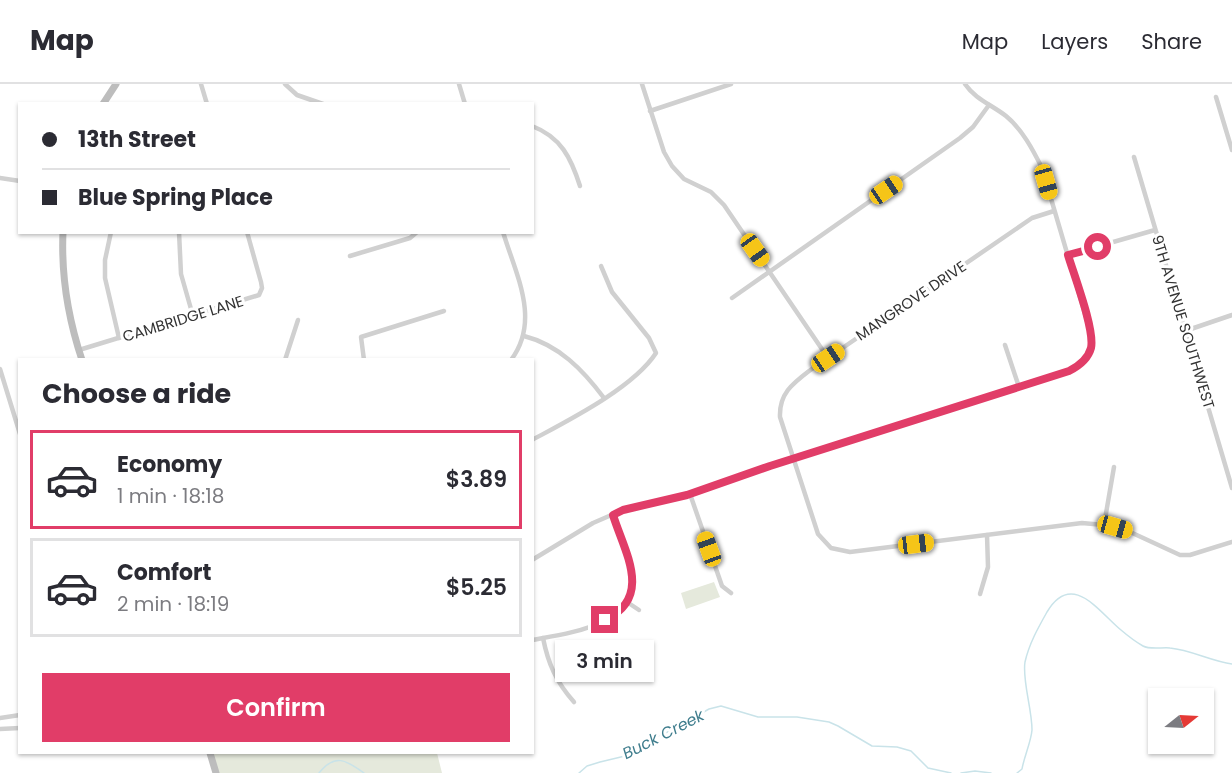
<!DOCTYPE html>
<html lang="en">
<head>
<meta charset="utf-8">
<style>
  :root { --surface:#fff; --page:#f2f2f3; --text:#2b2b33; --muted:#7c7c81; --line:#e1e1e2; --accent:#e13d68 }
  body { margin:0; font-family:Poppins,sans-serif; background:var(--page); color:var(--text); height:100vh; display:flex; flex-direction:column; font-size:22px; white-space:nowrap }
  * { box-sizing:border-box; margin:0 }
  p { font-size:20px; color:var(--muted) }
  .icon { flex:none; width:33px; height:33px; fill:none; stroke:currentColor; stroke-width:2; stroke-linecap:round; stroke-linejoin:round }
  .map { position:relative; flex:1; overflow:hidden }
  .panel { position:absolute; left:18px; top:274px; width:516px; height:396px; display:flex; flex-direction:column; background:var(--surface); border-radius:0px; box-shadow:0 2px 4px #0004 }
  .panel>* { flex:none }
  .guide { position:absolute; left:18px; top:18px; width:516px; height:132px; border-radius:0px; box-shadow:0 2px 4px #0004; display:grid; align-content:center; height:132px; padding:0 24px; background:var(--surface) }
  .needle { width:39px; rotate:72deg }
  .tools { position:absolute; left:1148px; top:604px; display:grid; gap:12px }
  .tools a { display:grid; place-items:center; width:66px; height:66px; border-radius:0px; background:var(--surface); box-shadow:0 2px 4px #0004; font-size:30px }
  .end { position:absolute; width:27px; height:27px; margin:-14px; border:8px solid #e13d68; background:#fff; box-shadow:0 0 0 3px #fff }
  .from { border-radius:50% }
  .bubble { position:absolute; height:42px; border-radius:0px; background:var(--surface); box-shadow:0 2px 4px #0004; font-size:20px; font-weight:600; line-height:42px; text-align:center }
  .car { position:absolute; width:18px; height:36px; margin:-18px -9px; border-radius:8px; box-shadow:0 0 4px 2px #0007; background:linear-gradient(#f5c518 24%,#345 0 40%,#f5c518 0 76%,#345 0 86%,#f5c518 0) }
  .guide b { display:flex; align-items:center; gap:21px; height:57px; font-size:22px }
  .guide b+b { border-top:2px solid var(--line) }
  .guide i { width:15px; height:15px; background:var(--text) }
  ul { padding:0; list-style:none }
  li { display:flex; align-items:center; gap:18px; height:99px; margin:0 12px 9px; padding:0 12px; border:3px solid var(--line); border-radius:0px }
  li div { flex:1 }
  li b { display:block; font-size:22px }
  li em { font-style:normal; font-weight:600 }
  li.current { border-color:var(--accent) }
  li>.icon { width:54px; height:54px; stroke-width:1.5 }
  h2 { padding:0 24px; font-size:27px; line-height:72px }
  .cta { display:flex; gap:12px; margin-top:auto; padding:12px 24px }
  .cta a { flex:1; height:69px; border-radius:0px; background:var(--accent); color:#fff; font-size:24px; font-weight:600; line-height:69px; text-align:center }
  header { display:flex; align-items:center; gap:36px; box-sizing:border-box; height:84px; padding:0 30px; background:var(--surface); border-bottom:2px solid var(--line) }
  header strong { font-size:28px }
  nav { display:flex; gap:33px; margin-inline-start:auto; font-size:21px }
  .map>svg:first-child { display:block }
  .green { fill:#e5e9dc }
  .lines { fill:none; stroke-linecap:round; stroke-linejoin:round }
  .stream { stroke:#c9e3e9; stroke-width:1.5 }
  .street { stroke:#d0d0d0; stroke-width:4.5 }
  .secondary { stroke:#bdbdbd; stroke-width:7 }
  .route { stroke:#e13d68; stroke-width:8 }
  .labels { text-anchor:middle; stroke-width:6; stroke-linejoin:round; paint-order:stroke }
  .street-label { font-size:15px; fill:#333; stroke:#fff }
  .water-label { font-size:16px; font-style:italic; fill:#3f7d8d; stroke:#fff }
</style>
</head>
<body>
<header>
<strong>Map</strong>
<nav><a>Map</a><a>Layers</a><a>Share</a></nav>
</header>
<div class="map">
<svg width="1232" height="689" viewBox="0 0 1232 689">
  <rect width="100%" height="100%" fill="#fff"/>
  <!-- green -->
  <g class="green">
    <polygon points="714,498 720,513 686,525 681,509"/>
    <polygon points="212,669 437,669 442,689 218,689"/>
  </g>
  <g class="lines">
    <!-- stream -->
    <g class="stream">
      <path d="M319,689c16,-20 27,-13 45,0"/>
      <polyline points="579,689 587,682 600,678 625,672 643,658 670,647 709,625 721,622 758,633 797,633 829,638 838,642 872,662 897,663 911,667 928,684 951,689"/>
      <polyline points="961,689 975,687 991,689"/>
      <path d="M1017,689l5,-4c2,-12 9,-27 10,-39 0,-21 -10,-50 -7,-68 4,-18 13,-34 22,-50 25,-42 52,0 74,18 7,6 15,12 22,16 7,4 20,1 27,2 21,2 41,13 62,16"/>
    </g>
    <!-- street -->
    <g class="street">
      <polyline points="201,0 207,20"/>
      <polyline points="285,0 297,11 323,20"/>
      <polyline points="459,0 465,20"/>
      <polyline points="642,0 664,68 672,82 684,95 711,108 724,121 828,274"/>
      <polyline points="1216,13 1232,66"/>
      <polyline points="650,27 731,0"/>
      <path d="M532,42c29,11 39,32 48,60"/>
      <polyline points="1134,73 1232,404"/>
      <polyline points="0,94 20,97"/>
      <path d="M1054,127l-22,7 -223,153c-17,13 -30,23 -29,46l38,117 13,14 19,4 232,-29 22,2 24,6 52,24h10l42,-13"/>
      <polyline points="111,148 105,176 105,194 119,254"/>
      <polyline points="179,148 181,190 193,232"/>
      <path d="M503,148c13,43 38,88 8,128"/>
      <polyline points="1068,171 1155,146"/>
      <polyline points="350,172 410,154 417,148"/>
      <polyline points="732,214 960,54 973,43 989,21"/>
      <polyline points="1185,247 1232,231"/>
      <path d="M524,252c35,9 59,34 80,62"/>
      <polyline points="1005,261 1019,303"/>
      <polyline points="79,266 259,211 262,204 261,198 247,148"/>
      <polyline points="285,276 298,236"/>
      <polyline points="364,276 361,253 444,227"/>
      <polyline points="0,285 20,350"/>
      <path d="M532,356c37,-20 101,-52 124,-87l-7,-15 -37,-46 -11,-26"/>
      <polyline points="690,410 722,502 731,509"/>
      <polyline points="1104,441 1114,383"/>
      <path d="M532,476l61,-37 30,-13 64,-15 83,-29 299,-95c17,-9 25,-21 21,-40l-48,-163c-9,-18 -20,-39 -36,-52 -14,-11 -31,-17 -41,-32"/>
      <polyline points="980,510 988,483 987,451"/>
      <polyline points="627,518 639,526"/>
      <path d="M543,554c5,25 13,44 31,64"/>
      <path d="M532,556c38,-7 107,-15 100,-68 -2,-20 -13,-38 -19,-57"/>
      <polyline points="0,634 20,631"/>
      <polyline points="0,645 20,644"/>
    </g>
    <!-- secondary -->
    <g class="secondary">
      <polyline points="103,20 116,0"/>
      <path d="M63,148c-2,45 5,86 19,128"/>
      <polyline points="210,669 216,689"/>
    </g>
  </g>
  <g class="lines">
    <!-- route -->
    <path class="route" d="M605,536c49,-23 19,-69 8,-105l10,-5 64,-15 83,-29 299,-95c10,-5 19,-12 22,-23 4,-18 -17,-73 -23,-93l30,-8"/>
  </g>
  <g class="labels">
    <!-- street labels -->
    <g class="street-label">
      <text transform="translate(911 217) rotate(-34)" y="5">MANGROVE DRIVE</text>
      <text transform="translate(183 235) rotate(-17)" y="5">CAMBRIDGE LANE</text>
      <text transform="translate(1183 238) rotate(73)" y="5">9TH AVENUE SOUTHWEST</text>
    </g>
    <!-- water labels -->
    <g class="water-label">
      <text transform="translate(663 650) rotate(-27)" y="6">Buck Creek</text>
    </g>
  </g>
</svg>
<div class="tools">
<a><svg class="needle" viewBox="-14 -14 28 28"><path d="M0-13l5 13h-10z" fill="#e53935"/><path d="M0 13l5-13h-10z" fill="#7c7c81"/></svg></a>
</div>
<i class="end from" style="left:1098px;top:163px"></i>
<i class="end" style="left:605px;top:536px"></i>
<div class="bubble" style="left:555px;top:556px;width:99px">3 min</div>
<i class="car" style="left:1046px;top:98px;rotate:164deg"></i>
<i class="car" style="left:886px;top:106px;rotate:56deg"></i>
<i class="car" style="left:755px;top:166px;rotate:145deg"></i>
<i class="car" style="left:828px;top:274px;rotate:56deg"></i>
<i class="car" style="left:1115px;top:443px;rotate:106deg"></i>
<i class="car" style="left:916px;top:460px;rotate:83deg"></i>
<i class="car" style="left:709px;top:465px;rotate:340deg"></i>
<div class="guide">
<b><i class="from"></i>13th Street</b>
<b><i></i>Blue Spring Place</b>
</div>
<section class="panel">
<h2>Choose a ride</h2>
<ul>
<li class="current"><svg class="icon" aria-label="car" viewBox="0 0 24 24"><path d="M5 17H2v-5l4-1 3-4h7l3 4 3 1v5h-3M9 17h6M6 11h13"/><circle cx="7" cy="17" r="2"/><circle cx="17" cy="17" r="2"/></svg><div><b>Economy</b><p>1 min · 18:18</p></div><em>$3.89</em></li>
<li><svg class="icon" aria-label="car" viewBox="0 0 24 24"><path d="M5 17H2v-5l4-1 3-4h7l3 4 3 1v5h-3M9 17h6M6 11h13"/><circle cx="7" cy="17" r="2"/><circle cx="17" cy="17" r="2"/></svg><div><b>Comfort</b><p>2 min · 18:19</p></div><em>$5.25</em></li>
</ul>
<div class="cta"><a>Confirm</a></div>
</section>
</div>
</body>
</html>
